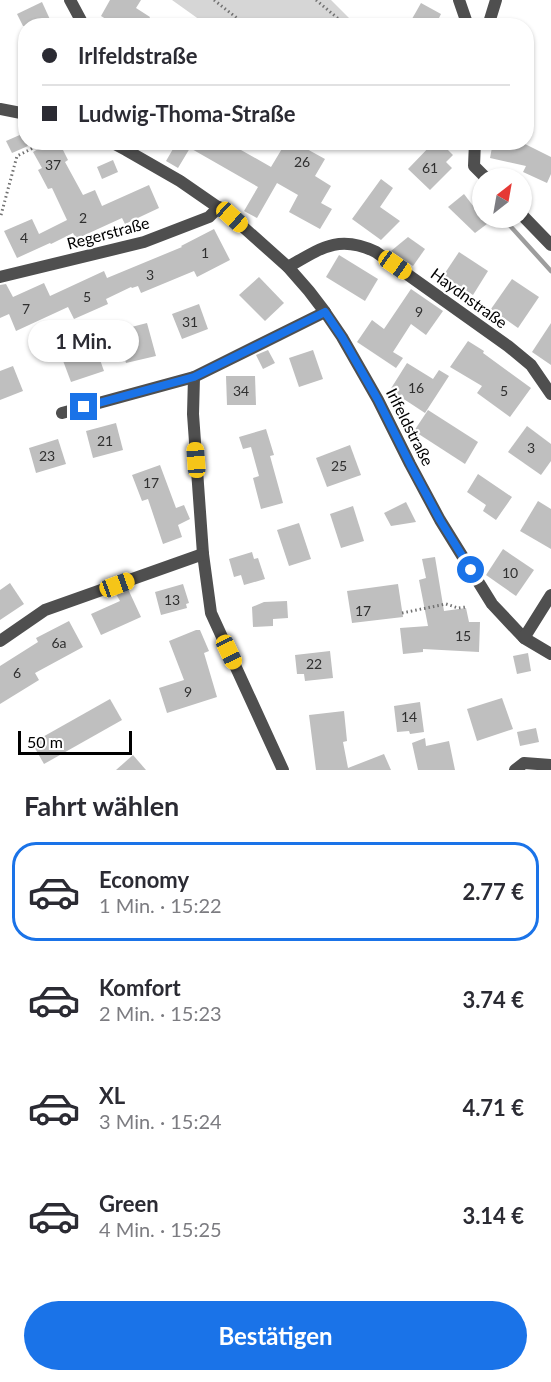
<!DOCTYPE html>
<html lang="de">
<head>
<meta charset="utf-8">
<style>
  :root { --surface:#fff; --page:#f7f7f7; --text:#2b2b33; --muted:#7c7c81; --line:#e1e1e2; --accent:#1a73e8 }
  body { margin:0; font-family:Lato,sans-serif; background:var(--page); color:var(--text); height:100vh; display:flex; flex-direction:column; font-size:22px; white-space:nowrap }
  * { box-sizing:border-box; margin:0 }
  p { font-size:20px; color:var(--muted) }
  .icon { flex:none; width:33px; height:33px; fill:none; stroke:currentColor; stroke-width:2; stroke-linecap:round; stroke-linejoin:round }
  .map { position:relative; height:770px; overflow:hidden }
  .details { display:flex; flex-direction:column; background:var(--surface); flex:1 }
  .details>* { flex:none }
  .banner { position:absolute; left:18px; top:18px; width:516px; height:132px; border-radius:24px; box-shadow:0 2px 4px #0004; display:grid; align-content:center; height:132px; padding:0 24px; background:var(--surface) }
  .needle { width:39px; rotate:31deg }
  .fabs { position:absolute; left:472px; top:168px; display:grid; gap:12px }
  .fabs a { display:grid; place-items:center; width:60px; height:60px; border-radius:50%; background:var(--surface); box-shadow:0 2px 4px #0004; font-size:30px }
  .scale { position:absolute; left:18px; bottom:15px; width:114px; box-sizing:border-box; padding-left:6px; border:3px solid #000; border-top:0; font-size:16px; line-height:21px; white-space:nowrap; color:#000; -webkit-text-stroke:4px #fff; paint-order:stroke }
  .end { position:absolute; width:27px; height:27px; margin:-14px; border:8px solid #1a73e8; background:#fff; box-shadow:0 0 0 3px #fff }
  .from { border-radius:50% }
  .bubble { position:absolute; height:42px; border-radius:21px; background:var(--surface); box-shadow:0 2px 4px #0004; font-size:20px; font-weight:700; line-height:42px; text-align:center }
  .car { position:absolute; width:18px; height:36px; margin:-18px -9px; border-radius:8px; box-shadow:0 0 4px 2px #0007; background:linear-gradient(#f5c518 24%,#345 0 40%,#f5c518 0 76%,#345 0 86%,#f5c518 0) }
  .banner b { display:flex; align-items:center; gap:21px; height:57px; font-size:22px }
  .banner b+b { border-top:2px solid var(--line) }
  .banner i { width:15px; height:15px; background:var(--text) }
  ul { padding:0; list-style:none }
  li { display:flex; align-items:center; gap:18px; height:99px; margin:0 12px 9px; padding:0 12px; border:3px solid transparent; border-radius:24px }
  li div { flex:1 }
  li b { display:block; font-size:22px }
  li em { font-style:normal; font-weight:700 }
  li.current { border-color:var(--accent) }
  li>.icon { width:54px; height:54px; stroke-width:1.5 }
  h2 { padding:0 24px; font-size:27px; line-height:72px }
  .action { display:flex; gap:12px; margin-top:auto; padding:12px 24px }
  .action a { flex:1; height:69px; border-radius:36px; background:var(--accent); color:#fff; font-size:24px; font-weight:700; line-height:69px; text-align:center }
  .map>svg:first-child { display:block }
  .green { fill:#d6d6d6 }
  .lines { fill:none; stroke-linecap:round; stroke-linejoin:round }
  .stream { stroke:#9d9d9d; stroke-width:4.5 }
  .building { fill:#bfbfbf }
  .path { stroke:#717171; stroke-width:3; stroke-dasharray:1.5 3; stroke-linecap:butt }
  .street { stroke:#4f4f4f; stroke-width:12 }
  .route { stroke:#1a73e8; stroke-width:8 }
  .labels { text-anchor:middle; stroke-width:4.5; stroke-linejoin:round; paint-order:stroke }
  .number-label { font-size:14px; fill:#303030 }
  .street-label { font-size:16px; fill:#000; stroke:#fff }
</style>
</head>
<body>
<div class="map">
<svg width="551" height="770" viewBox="0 0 551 770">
  <rect width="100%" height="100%" fill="#fff"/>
  <!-- green -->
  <polygon class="green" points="172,0 331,0 356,25 207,25"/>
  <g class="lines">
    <!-- stream -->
    <g class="stream">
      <polyline points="477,189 483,195"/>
      <polyline points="503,218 551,271"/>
    </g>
  </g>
  <!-- building -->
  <g class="building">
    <polygon points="110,0 141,0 136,8 150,17 146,26 117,26 101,16"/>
    <polygon points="42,2 53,26 23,26 17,14"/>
    <polygon points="421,3 441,14 435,26 408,26"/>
    <polygon points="22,134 28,146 12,153 6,141"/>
    <polygon points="50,142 59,142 68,160 65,162 83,195 95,190 102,206 149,185 159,208 125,224 122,218 76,239 73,233 51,244 50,243 17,258 4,231 32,219 39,234 67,220 52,188 48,189 38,170 42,168 33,152"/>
    <polygon points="177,142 246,142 241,150 271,167 286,142 308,142 305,148 325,159 315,176 331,186 321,203 332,209 320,229 289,212 298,195 277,183 257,218 244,211 258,187 190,148 178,168 166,161"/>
    <polygon points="434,142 440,142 453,155 446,162 452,168 430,190 408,169"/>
    <polygon points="493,142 521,142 551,157 551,174 547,183 523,172 526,166 490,158"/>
    <polygon points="113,160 118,172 102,179 97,167"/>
    <polygon points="381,179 393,188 380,207 400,221 381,240 352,219"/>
    <polygon points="464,194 487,224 475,233 448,207"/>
    <polygon points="214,229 230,260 197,277 194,271 141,293 138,286 132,288 131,287 106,299 108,304 74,319 68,307 16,331 9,314 0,318 0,285 6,284 13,297 44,283 50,296 104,271 107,278 182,247 181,246"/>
    <polygon points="408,237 425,249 413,266 391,251"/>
    <polygon points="459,252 488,271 473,295 443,276"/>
    <polygon points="339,255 378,279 365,301 326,277"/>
    <polygon points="259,277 284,303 265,321 239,295"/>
    <polygon points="512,279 539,297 518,328 491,309"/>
    <polygon points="411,289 443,311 426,335 411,324 393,352 403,358 396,368 357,342 372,320 384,329"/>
    <polygon points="199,304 208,329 182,339 172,314"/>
    <polygon points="147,323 156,356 126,363 122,350 99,357 104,371 71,382 59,350 104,334"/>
    <polygon points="551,323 551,365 532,352"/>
    <polygon points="468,341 484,351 483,353 531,388 510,417 477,393 482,386 450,367"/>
    <polygon points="268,350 275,363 263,369 256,355"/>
    <polygon points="313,350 323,379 299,387 289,358"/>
    <polygon points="407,363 433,379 439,370 449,376 425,413 390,390"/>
    <polygon points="13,366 23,391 0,400 0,371"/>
    <polygon points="226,376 255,376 256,405 227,405"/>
    <polygon points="428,410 478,442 465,464 414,431"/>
    <polygon points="116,423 123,450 93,458 86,431"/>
    <polygon points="527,426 551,444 551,461 541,475 508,452"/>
    <polygon points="266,429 274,455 270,456 283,503 261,509 253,478 259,476 251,447 243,449 239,437"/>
    <polygon points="58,439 66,464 36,473 29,448"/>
    <polygon points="350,445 361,475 327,487 316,458"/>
    <polygon points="160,465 176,508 184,505 190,519 178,525 182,537 163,544 148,499 142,501 132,475"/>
    <polygon points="478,474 512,497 496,520 483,511 486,505 467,492"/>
    <polygon points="538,501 551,509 551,549 520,531"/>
    <polygon points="406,502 416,522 391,526 384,513"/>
    <polygon points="353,506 364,541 341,548 330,514"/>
    <polygon points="299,523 311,559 289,566 277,530"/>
    <polygon points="503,549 534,570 516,596 486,575"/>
    <polygon points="252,552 254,559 258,558 265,579 244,585 241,575 234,577 229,559"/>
    <polygon points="435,557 444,611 466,608 469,622 480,622 479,652 423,649 423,652 403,654 400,628 428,626 419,580 426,578 422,559"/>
    <polygon points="10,583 24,604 0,620 0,590"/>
    <polygon points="183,584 189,603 186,604 187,608 161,615 155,592"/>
    <polygon points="398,584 403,617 352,623 347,591"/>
    <polygon points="128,589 141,617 101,635 91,614 120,601 116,594"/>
    <polygon points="287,601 288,618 273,619 273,626 253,627 252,607 264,602"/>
    <polygon points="69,621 83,647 35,673 39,680 0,704 0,666 38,642 36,638"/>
    <polygon points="196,630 200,630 209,651 204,653 217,697 167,713 159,688 184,680 169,641"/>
    <polygon points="330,651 333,678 305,681 304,674 297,674 295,655"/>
    <polygon points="528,653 531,671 517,674 513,656"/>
    <polygon points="502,698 513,729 477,741 467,709"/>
    <polygon points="110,699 122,720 44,764 32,743"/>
    <polygon points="420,702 424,732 410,734 409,731 397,732 394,706"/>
    <polygon points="344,711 347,741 343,742 348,768 384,754 391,770 316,770 309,715"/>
    <polygon points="536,728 539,742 520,746 517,732"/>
    <polygon points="425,738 426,746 449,741 455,770 418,770 412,743"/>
    <polygon points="133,755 146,770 116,770"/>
  </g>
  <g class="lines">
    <!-- path -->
    <g class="path">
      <polyline points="214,0 247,26"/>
      <polyline points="316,0 347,26"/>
      <polyline points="1,215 17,156 37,146 36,142"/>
      <polyline points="402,613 446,604 458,608 466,607"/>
    </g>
    <!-- street -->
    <g class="street">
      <polyline points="70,0 84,26"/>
      <polyline points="459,0 468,26"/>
      <polyline points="488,26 496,0"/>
      <polyline points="0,109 26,114"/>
      <polyline points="111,142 126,150 180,181 232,217 288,267 309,291 325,312 342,337 378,400 410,464 440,520 492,604 524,638 551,654"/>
      <polyline points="475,142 474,166 486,178"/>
      <polyline points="522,215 551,245"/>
      <path d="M288,267c33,-19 51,-33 88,-15l132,94 23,19 20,29"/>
      <polyline points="0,277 144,242 209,217 219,207"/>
      <polyline points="194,377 193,414 203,554 211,613 283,770"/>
      <polyline points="62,413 194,377 325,312"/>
      <polyline points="524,638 551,595"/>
      <polyline points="0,641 45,610 203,554"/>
      <polyline points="515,770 524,763 551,765"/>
    </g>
  </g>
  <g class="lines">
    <!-- route -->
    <polyline class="route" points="84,407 194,377 325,312 342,337 378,400 410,464 440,520 471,570"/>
  </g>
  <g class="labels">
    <!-- number labels -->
    <g class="number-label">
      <text x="302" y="167">26</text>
      <text x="53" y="170">37</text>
      <text x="430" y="173">61</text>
      <text x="83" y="223">2</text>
      <text x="24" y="243">4</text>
      <text x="205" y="258">1</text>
      <text x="150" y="280">3</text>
      <text x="87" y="302">5</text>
      <text x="26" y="314">7</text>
      <text x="419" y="317">9</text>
      <text x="190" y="327">31</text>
      <text x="416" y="393">16</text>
      <text x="241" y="396">34</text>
      <text x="504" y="396">5</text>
      <text x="105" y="446">21</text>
      <text x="531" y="453">3</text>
      <text x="47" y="461">23</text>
      <text x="339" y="471">25</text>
      <text x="151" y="488">17</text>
      <text x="510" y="578">10</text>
      <text x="172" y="605">13</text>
      <text x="363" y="616">17</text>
      <text x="463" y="641">15</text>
      <text x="59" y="648">6a</text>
      <text x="314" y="669">22</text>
      <text x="17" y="678">6</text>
      <text x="188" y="697">9</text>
      <text x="409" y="722">14</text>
    </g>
    <!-- street labels -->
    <g class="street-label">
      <text transform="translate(108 233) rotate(-15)" y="6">Regerstraße</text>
      <text transform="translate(469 298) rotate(36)" y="6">Haydnstraße</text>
      <text transform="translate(410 427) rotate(63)" y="6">Irlfeldstraße</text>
    </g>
  </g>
</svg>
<div class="fabs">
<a><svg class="needle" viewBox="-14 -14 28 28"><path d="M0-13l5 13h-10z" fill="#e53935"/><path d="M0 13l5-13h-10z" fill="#7c7c81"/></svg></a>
</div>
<div class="scale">50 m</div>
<i class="end from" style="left:471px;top:570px"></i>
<i class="end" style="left:84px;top:407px"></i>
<div class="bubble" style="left:28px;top:320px;width:111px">1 Min.</div>
<i class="car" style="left:232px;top:217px;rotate:132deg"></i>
<i class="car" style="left:395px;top:265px;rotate:125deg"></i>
<i class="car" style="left:196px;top:460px;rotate:356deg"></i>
<i class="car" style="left:117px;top:585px;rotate:70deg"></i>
<i class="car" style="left:229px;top:652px;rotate:155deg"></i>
<div class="banner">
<b><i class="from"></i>Irlfeldstraße</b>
<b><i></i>Ludwig-Thoma-Straße</b>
</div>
</div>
<section class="details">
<h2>Fahrt wählen</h2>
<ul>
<li class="current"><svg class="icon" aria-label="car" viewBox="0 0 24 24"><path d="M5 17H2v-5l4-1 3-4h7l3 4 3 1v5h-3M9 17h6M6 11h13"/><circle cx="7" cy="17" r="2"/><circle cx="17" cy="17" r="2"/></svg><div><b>Economy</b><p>1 Min. · 15:22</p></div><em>2.77 €</em></li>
<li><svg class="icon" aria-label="car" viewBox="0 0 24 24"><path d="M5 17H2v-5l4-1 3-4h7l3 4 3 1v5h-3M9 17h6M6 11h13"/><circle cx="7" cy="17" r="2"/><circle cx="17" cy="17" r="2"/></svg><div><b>Komfort</b><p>2 Min. · 15:23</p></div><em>3.74 €</em></li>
<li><svg class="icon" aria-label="car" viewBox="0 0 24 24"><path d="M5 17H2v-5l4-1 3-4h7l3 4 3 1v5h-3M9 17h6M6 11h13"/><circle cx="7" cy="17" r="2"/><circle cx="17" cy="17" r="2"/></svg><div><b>XL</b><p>3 Min. · 15:24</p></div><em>4.71 €</em></li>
<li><svg class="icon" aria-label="car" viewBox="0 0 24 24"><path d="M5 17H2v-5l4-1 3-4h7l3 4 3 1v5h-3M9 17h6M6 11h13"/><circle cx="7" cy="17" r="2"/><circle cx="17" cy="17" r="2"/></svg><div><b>Green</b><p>4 Min. · 15:25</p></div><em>3.14 €</em></li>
</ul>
<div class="action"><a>Bestätigen</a></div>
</section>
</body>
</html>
